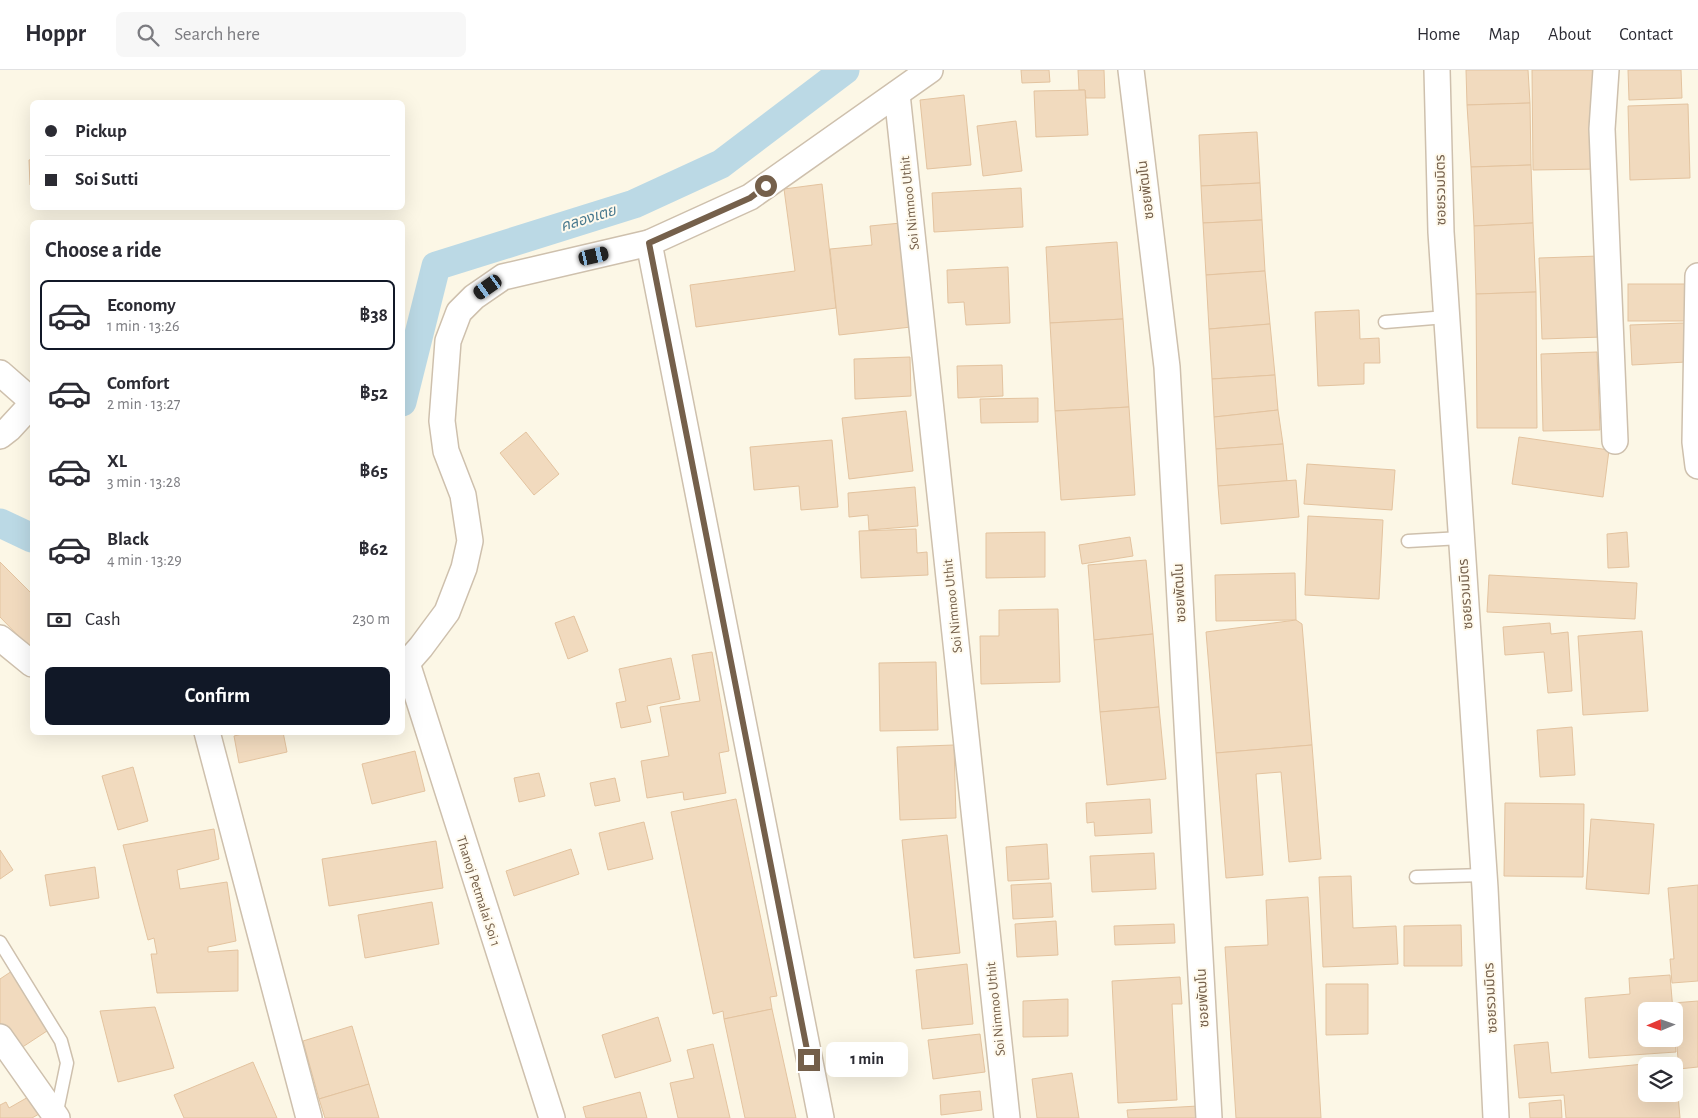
<!DOCTYPE html>
<html lang="en">
<head>
<meta charset="utf-8">
<style>
  :root { --surface:#fff; --page:#f7f7f7; --text:#2b2b33; --muted:#7c7c81; --line:#e1e1e2; --accent:#111827 }
  body { margin:0; font-family:"Alegreya Sans","Noto Sans Thai",sans-serif; background:var(--page); color:var(--text); height:100vh; display:flex; flex-direction:column; font-size:19px; white-space:nowrap }
  * { box-sizing:border-box; margin:0 }
  p { font-size:16px; color:var(--muted) }
  .icon { flex:none; width:28px; height:28px; fill:none; stroke:currentColor; stroke-width:2; stroke-linecap:round; stroke-linejoin:round }
  .map { position:relative; flex:1; overflow:hidden }
  .side { position:absolute; left:30px; top:150px; width:375px; height:515px; display:flex; flex-direction:column; background:var(--surface); border-radius:8px; box-shadow:0 5px 20px #0002 }
  .side>* { flex:none }
  .guide { position:absolute; left:30px; top:30px; width:375px; height:110px; border-radius:8px; box-shadow:0 5px 20px #0002; display:grid; align-content:center; height:110px; padding:0 15px; background:var(--surface) }
  .needle { width:32px; rotate:268deg }
  .tools { position:absolute; left:1638px; top:932px; display:grid; gap:10px }
  .tools a { display:grid; place-items:center; width:45px; height:45px; border-radius:8px; background:var(--surface); box-shadow:0 5px 20px #0002; font-size:25px }
  .end { position:absolute; width:22px; height:22px; margin:-11px; border:6px solid #75604b; background:#fff; box-shadow:0 0 0 2px #fff }
  .from { border-radius:50% }
  .bubble { position:absolute; height:35px; border-radius:8px; background:var(--surface); box-shadow:0 5px 20px #0002; font-size:16px; font-weight:700; line-height:35px; text-align:center }
  .car { position:absolute; width:15px; height:30px; margin:-15px -8px; border-radius:6px; box-shadow:0 0 4px 1px #0007; background:linear-gradient(#222 24%,#8ab4d8 0 40%,#222 0 76%,#8ab4d8 0 86%,#222 0) }
  .guide b { display:flex; align-items:center; gap:18px; height:48px; font-size:19px }
  .guide b+b { border-top:1px solid var(--line) }
  .guide i { width:12px; height:12px; background:var(--text) }
  ul { padding:0; list-style:none }
  li { display:flex; align-items:center; gap:15px; height:70px; margin:0 10px 8px; padding:0 5px; border:2px solid transparent; border-radius:8px }
  li div { flex:1 }
  li b { display:block; font-size:19px }
  li em { font-style:normal; font-weight:700 }
  li.selected { border-color:var(--accent) }
  li>.icon { width:45px; height:45px; stroke-width:1.5 }
  h2 { padding:0 15px; font-size:22px; line-height:60px }
  .pay { display:flex; align-items:center; gap:12px; height:55px; padding:0 15px; font-size:19px }
  .pay p { margin-inline-start:auto }
  .primary-button { display:flex; gap:10px; margin-top:auto; padding:10px 15px }
  .primary-button a { flex:1; height:58px; border-radius:8px; background:var(--accent); color:#fff; font-size:20px; font-weight:700; line-height:58px; text-align:center }
  header { display:flex; align-items:center; gap:30px; box-sizing:border-box; height:70px; padding:0 25px; background:var(--surface); border-bottom:1px solid var(--line) }
  header strong { font-size:24px }
  nav { display:flex; gap:28px; margin-inline-start:auto; font-size:18px }
  .search { width:350px; height:45px; background:var(--page); display:flex; align-items:center; gap:12px; box-sizing:border-box; padding:0 18px; border-radius:8px; color:var(--muted); font-size:19px }
  .map>svg:first-child { display:block }
  .lines { fill:none; stroke-linecap:round; stroke-linejoin:round }
  .canal { stroke:#bbd9e5; stroke-width:29 }
  .building { fill:#f1dabe; stroke:#e3c39f; fill-rule:evenodd }
  .service-casing { stroke:#cec0ad; stroke-width:15 }
  .minor-casing { stroke:#cec0ad; stroke-width:28 }
  .service { stroke:#fff; stroke-width:12 }
  .minor { stroke:#fff; stroke-width:25 }
  .route { stroke:#75604b; stroke-width:6 }
  .labels { text-anchor:middle; stroke-width:4; stroke-linejoin:round; paint-order:stroke }
  .street-label { font-size:14px; fill:#75604b; stroke:#fffaed }
  .water-label { font-size:15px; font-style:italic; fill:#48798f; stroke:#fffaed }
</style>
</head>
<body>
<header>
<strong>Hoppr</strong>
<div class="search"><svg class="icon" aria-label="search" viewBox="0 0 24 24"><circle cx="10" cy="10" r="6"/><path d="M15 15l6 6"/></svg>Search here</div>
<nav><a>Home</a><a>Map</a><a>About</a><a>Contact</a></nav>
</header>
<div class="map">
<svg width="1698" height="1048" viewBox="0 0 1698 1048">
  <rect width="100%" height="100%" fill="#fcf7e6"/>
  <g class="lines">
    <!-- canal -->
    <g class="canal">
      <polyline points="402,332 436,196 634,134 721,94 845,0"/>
      <polyline points="0,453 32,468"/>
    </g>
  </g>
  <!-- building -->
  <g class="building">
    <polygon points="1021,0 1049,0 1050,12 1022,13"/>
    <polygon points="1078,0 1104,0 1105,28 1086,28 1085,20 1079,20"/>
    <polygon points="1466,0 1528,0 1530,33 1467,35"/>
    <polygon points="1532,0 1600,0 1601,99 1533,100"/>
    <polygon points="1628,0 1681,0 1682,28 1629,30"/>
    <polygon points="1085,20 1088,65 1036,67 1034,21"/>
    <polygon points="964,25 971,95 927,99 920,30"/>
    <polygon points="1530,33 1531,95 1471,97 1467,35"/>
    <polygon points="1688,34 1690,108 1630,110 1628,36"/>
    <polygon points="1016,51 1022,101 983,106 977,56"/>
    <polygon points="1257,62 1260,113 1201,116 1199,65"/>
    <polygon points="32,89 32,115 30,115 29,90"/>
    <polygon points="1531,95 1533,153 1474,156 1471,97"/>
    <polygon points="1260,113 1262,150 1203,153 1201,116"/>
    <polygon points="822,114 836,238 696,257 690,215 795,201 784,119"/>
    <polygon points="1021,118 1023,157 934,162 932,123"/>
    <polygon points="1262,150 1265,201 1206,205 1203,153"/>
    <polygon points="901,153 911,257 839,265 830,179 872,175 870,156"/>
    <polygon points="1533,153 1536,222 1476,224 1474,156"/>
    <polygon points="1117,172 1123,249 1050,253 1046,177"/>
    <polygon points="1599,186 1602,267 1542,269 1539,188"/>
    <polygon points="1008,197 1010,253 966,255 964,232 948,233 947,200"/>
    <polygon points="1265,201 1270,254 1209,259 1206,205"/>
    <rect x="1628" y="214" width="58" height="37"/>
    <polygon points="1536,222 1537,358 1477,358 1476,224"/>
    <polygon points="1359,240 1360,269 1379,268 1380,293 1364,293 1364,314 1318,316 1315,242"/>
    <polygon points="1123,249 1129,337 1055,341 1050,253"/>
    <polygon points="1684,253 1686,292 1632,295 1630,255"/>
    <polygon points="1270,254 1275,305 1212,309 1209,259"/>
    <polygon points="1597,282 1600,360 1543,361 1541,284"/>
    <polygon points="910,287 911,326 855,329 854,289"/>
    <polygon points="1002,295 1003,326 958,328 957,296"/>
    <polygon points="1275,305 1278,340 1214,347 1212,309"/>
    <polygon points="1038,328 1038,352 981,353 980,329"/>
    <polygon points="1129,337 1135,425 1061,430 1055,341"/>
    <polygon points="1278,340 1283,374 1216,379 1214,347"/>
    <polygon points="906,341 913,401 849,409 842,348"/>
    <polygon points="526,362 559,404 534,425 500,383"/>
    <polygon points="1519,367 1609,380 1603,427 1512,414"/>
    <polygon points="832,370 838,437 801,440 799,416 754,420 750,377"/>
    <polygon points="1283,374 1287,411 1218,416 1216,379"/>
    <polygon points="1307,394 1395,400 1392,440 1304,434"/>
    <polygon points="1296,410 1299,447 1221,454 1218,416"/>
    <polygon points="915,417 918,456 869,460 868,445 849,447 848,423"/>
    <polygon points="1308,446 1383,450 1379,529 1305,525"/>
    <polygon points="916,459 917,483 927,482 928,505 861,508 859,461"/>
    <polygon points="1045,462 1045,507 986,508 986,463"/>
    <polygon points="1627,462 1629,497 1608,498 1607,464"/>
    <polygon points="1130,467 1133,486 1082,494 1079,475"/>
    <polygon points="1146,490 1153,564 1094,570 1088,495"/>
    <polygon points="0,492 32,524 32,580 0,547"/>
    <polygon points="1295,503 1296,550 1216,551 1215,505"/>
    <polygon points="1489,505 1637,513 1635,549 1487,542"/>
    <polygon points="1058,539 1060,612 981,614 980,566 999,566 999,540"/>
    <polygon points="574,546 588,581 568,589 555,553"/>
    <polygon points="1296,550 1302,554 1312,675 1216,683 1206,562"/>
    <polygon points="1550,553 1551,564 1568,562 1572,621 1548,623 1544,582 1505,585 1503,557"/>
    <polygon points="1642,561 1648,641 1583,645 1578,566"/>
    <polygon points="1153,564 1159,637 1100,642 1094,570"/>
    <polygon points="712,582 729,681 719,683 726,723 684,730 683,722 647,728 641,691 669,686 660,637 700,631 692,585"/>
    <polygon points="671,588 680,629 647,636 651,652 621,658 616,633 626,631 619,599"/>
    <polygon points="936,592 938,660 880,661 879,593"/>
    <polygon points="1159,637 1166,709 1107,715 1100,642"/>
    <polygon points="1572,657 1575,705 1540,707 1537,660"/>
    <polygon points="250,662 283,662 287,682 239,693 234,666"/>
    <polygon points="954,675 956,748 900,750 897,677"/>
    <polygon points="1312,675 1321,789 1289,792 1281,702 1256,704 1263,805 1226,808 1216,683"/>
    <polygon points="415,681 425,721 372,734 362,694"/>
    <polygon points="133,697 148,751 118,760 102,706"/>
    <polygon points="539,703 545,726 519,732 514,708"/>
    <polygon points="615,708 620,731 595,736 590,713"/>
    <polygon points="736,729 777,926 770,927 772,939 724,949 723,941 713,944 671,742"/>
    <polygon points="1150,729 1152,763 1095,766 1094,752 1087,753 1086,733"/>
    <polygon points="1505,733 1584,734 1583,807 1504,806"/>
    <polygon points="1591,749 1654,754 1649,824 1586,819"/>
    <polygon points="644,752 653,789 608,800 599,763"/>
    <polygon points="214,759 219,789 177,800 180,819 227,812 236,871 208,877 208,882 238,880 238,921 157,923 151,884 157,884 154,868 148,870 123,775"/>
    <polygon points="947,765 960,883 914,888 902,770"/>
    <polygon points="436,771 443,818 329,836 322,789"/>
    <polygon points="1047,774 1049,809 1008,811 1006,777"/>
    <polygon points="571,779 579,804 514,826 506,801"/>
    <polygon points="0,780 13,800 0,809"/>
    <polygon points="1154,783 1156,819 1092,822 1090,786"/>
    <polygon points="95,797 99,828 50,836 45,805"/>
    <polygon points="1351,806 1353,858 1396,856 1398,894 1323,897 1319,807"/>
    <polygon points="1051,813 1053,847 1013,849 1011,815"/>
    <polygon points="1698,815 1698,911 1672,913 1670,889 1674,889 1668,818"/>
    <polygon points="1308,827 1321,1048 1236,1048 1225,877 1268,875 1266,830"/>
    <polygon points="432,832 439,874 365,888 358,845"/>
    <polygon points="1056,851 1058,885 1017,887 1015,854"/>
    <polygon points="1174,854 1175,873 1115,875 1114,856"/>
    <polygon points="1461,855 1462,896 1404,896 1404,856"/>
    <polygon points="967,894 973,954 922,959 916,900"/>
    <polygon points="12,901 50,959 18,980 0,953 0,909"/>
    <polygon points="1670,905 1673,941 1646,941 1646,969 1674,969 1674,957 1676,982 1589,988 1585,928 1630,924 1629,908"/>
    <polygon points="1180,907 1182,934 1172,934 1177,1030 1118,1033 1112,911"/>
    <polygon points="1326,914 1368,914 1368,964 1326,965"/>
    <polygon points="1068,929 1068,966 1023,967 1023,931"/>
    <polygon points="1698,931 1698,997 1679,999 1673,933"/>
    <polygon points="155,937 174,998 118,1012 100,941"/>
    <polygon points="772,939 796,1048 745,1048 724,949"/>
    <polygon points="658,947 671,991 615,1008 602,965"/>
    <polygon points="352,956 369,1014 319,1029 303,971"/>
    <polygon points="980,964 985,1002 933,1009 928,970"/>
    <path d="M1548,972l3,31 124,-12 5,57h-114l-2,-23 -45,3 -5,-53zM1646,996h28v28h-28z"/>
    <polygon points="713,974 730,1048 678,1048 670,1013 694,1008 687,980"/>
    <polygon points="253,992 277,1048 184,1048 174,1025"/>
    <polygon points="1072,1003 1079,1048 1037,1048 1032,1009"/>
    <polygon points="369,1014 379,1048 325,1048 319,1029"/>
    <polygon points="980,1021 982,1040 941,1045 940,1025"/>
    <polygon points="640,1022 647,1048 586,1048 583,1037"/>
    <polygon points="30,1026 39,1044 32,1048 0,1048 0,1035 6,1032 9,1038"/>
    <polygon points="1561,1030 1562,1048 1530,1048 1529,1033"/>
    <polygon points="1198,1036 1198,1048 1128,1048 1127,1040"/>
  </g>
  <g class="lines">
    <!-- service casing -->
    <g class="service-casing">
      <g id="service">
        <polyline points="1385,252 1446,247"/>
        <polyline points="1408,471 1461,468"/>
        <polyline points="1416,807 1484,805"/>
        <polyline points="0,872 61,971 67,993 56,1046"/>
      </g>
    </g>
    <!-- minor casing -->
    <g class="minor-casing">
      <g id="minor">
        <polyline points="1131,0 1167,297 1209,1048"/>
        <polyline points="1437,0 1441,162 1485,818 1496,1048"/>
        <polyline points="1606,0 1602,59 1615,371"/>
        <polyline points="897,24 1007,1048"/>
        <polyline points="649,173 821,1048"/>
        <polyline points="1698,206 1695,372 1698,396"/>
        <polyline points="0,303 32,331"/>
        <polyline points="0,366 9,359 32,334"/>
        <polyline points="0,568 32,594"/>
        <polyline points="407,593 552,1048"/>
        <polyline points="402,594 407,593 421,577 447,542 464,498 470,471 463,425 446,381 442,351 448,271 459,242 474,227 503,207 649,173 750,127 930,0"/>
        <polyline points="207,662 309,1048"/>
        <polyline points="0,967 57,1048"/>
      </g>
    </g>
    <!-- service -->
    <use href="#service" class="service"/>
    <!-- minor -->
    <use href="#minor" class="minor"/>
  </g>
  <g class="lines">
    <!-- route -->
    <polyline class="route" points="766,116 750,128 649,173 809,990"/>
  </g>
  <g class="labels">
    <!-- street labels -->
    <g class="street-label">
      <text transform="translate(1145 120) rotate(-97)" y="5">ซอยพัฒโน</text>
      <text transform="translate(1440 120) rotate(-91)" y="5">ซอยรวมมิตร</text>
      <text transform="translate(909 133) rotate(-96)" y="5">Soi Nimnoo Uthit</text>
      <text transform="translate(1179 523) rotate(-93)" y="5">ซอยพัฒโน</text>
      <text transform="translate(1465 524) rotate(-94)" y="5">ซอยรวมมิตร</text>
      <text transform="translate(952 536) rotate(-96)" y="5">Soi Nimnoo Uthit</text>
      <text transform="translate(479 821) rotate(72)" y="5">Thanoj Petmalai Soi 1</text>
      <text transform="translate(1202 928) rotate(-93)" y="5">ซอยพัฒโน</text>
      <text transform="translate(1490 928) rotate(-93)" y="5">ซอยรวมมิตร</text>
      <text transform="translate(995 939) rotate(-96)" y="5">Soi Nimnoo Uthit</text>
    </g>
    <!-- water labels -->
    <g class="water-label">
      <text transform="translate(588 148) rotate(-17)" y="5">คลองเตย</text>
    </g>
  </g>
</svg>
<div class="tools">
<a><svg class="needle" viewBox="-14 -14 28 28"><path d="M0-13l5 13h-10z" fill="#e53935"/><path d="M0 13l5-13h-10z" fill="#7c7c81"/></svg></a>
<a><svg class="icon" aria-label="layers" viewBox="0 0 24 24"><path d="M12 4l9 5-9 5-9-5zM3 14l9 5 9-5"/></svg></a>
</div>
<i class="end from" style="left:766px;top:116px"></i>
<i class="end" style="left:809px;top:990px"></i>
<div class="bubble" style="left:826px;top:972px;width:82px">1 min</div>
<i class="car" style="left:594px;top:186px;rotate:77deg"></i>
<i class="car" style="left:488px;top:217px;rotate:235deg"></i>
<div class="guide">
<b><i class="from"></i>Pickup</b>
<b><i></i>Soi Sutti</b>
</div>
<section class="side">
<h2>Choose a ride</h2>
<ul>
<li class="selected"><svg class="icon" aria-label="car" viewBox="0 0 24 24"><path d="M5 17H2v-5l4-1 3-4h7l3 4 3 1v5h-3M9 17h6M6 11h13"/><circle cx="7" cy="17" r="2"/><circle cx="17" cy="17" r="2"/></svg><div><b>Economy</b><p>1 min · 13:26</p></div><em>฿38</em></li>
<li><svg class="icon" aria-label="car" viewBox="0 0 24 24"><path d="M5 17H2v-5l4-1 3-4h7l3 4 3 1v5h-3M9 17h6M6 11h13"/><circle cx="7" cy="17" r="2"/><circle cx="17" cy="17" r="2"/></svg><div><b>Comfort</b><p>2 min · 13:27</p></div><em>฿52</em></li>
<li><svg class="icon" aria-label="car" viewBox="0 0 24 24"><path d="M5 17H2v-5l4-1 3-4h7l3 4 3 1v5h-3M9 17h6M6 11h13"/><circle cx="7" cy="17" r="2"/><circle cx="17" cy="17" r="2"/></svg><div><b>XL</b><p>3 min · 13:28</p></div><em>฿65</em></li>
<li><svg class="icon" aria-label="car" viewBox="0 0 24 24"><path d="M5 17H2v-5l4-1 3-4h7l3 4 3 1v5h-3M9 17h6M6 11h13"/><circle cx="7" cy="17" r="2"/><circle cx="17" cy="17" r="2"/></svg><div><b>Black</b><p>4 min · 13:29</p></div><em>฿62</em></li>
</ul>
<div class="pay"><svg class="icon" aria-label="cash" viewBox="0 0 24 24"><path d="M3 7h18v10H3z"/><circle cx="12" cy="12" r="2"/></svg>Cash<p>230 m</p></div>
<div class="primary-button"><a>Confirm</a></div>
</section>
</div>
</body>
</html>
